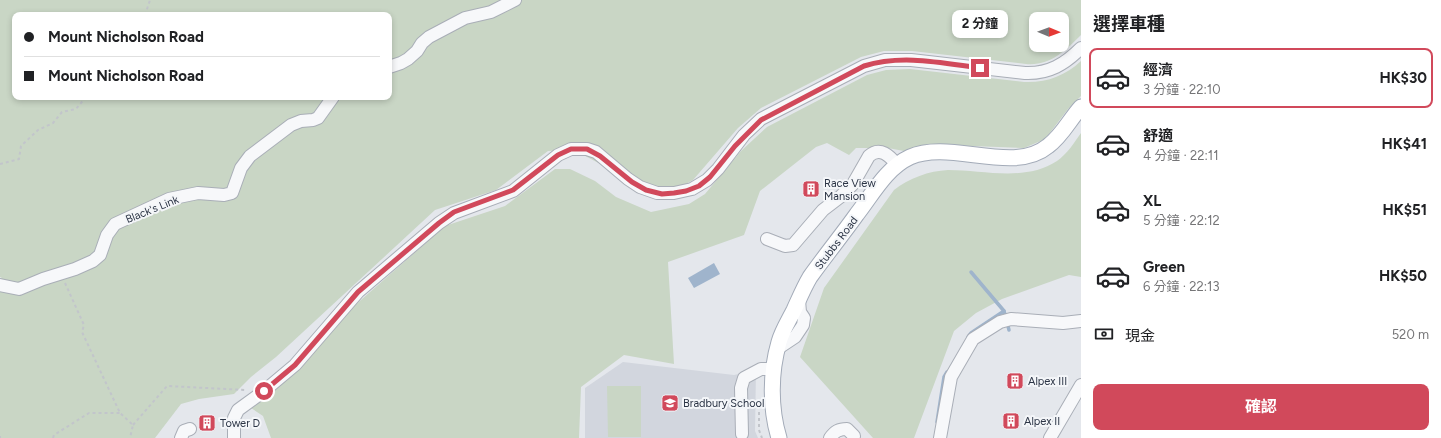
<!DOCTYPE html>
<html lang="zh-TW">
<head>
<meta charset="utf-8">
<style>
  :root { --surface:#fff; --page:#f6f6f6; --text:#202124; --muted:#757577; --line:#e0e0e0; --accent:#d1495b }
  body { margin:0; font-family:Figtree,"Noto Sans TC",sans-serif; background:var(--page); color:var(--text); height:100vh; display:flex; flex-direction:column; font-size:15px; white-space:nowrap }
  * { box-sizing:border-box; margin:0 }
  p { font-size:13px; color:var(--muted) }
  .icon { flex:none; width:22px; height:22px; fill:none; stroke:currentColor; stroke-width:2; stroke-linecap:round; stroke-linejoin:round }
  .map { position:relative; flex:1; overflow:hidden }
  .drawer { display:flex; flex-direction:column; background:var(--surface); width:360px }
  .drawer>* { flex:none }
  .banner { position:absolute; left:12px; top:12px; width:380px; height:88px; border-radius:8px; box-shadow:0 2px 6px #0003; display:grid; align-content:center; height:88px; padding:0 12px; background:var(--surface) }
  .needle { width:26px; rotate:91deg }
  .fabs { position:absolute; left:1029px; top:12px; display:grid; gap:8px }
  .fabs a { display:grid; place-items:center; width:40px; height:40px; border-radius:8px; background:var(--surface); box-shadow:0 2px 6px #0003; font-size:20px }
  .end { position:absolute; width:18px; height:18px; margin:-9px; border:5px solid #d1495b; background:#fff; box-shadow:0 0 0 2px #fff }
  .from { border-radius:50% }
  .bubble { position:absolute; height:28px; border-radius:8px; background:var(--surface); box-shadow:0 2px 6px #0003; font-size:13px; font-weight:700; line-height:28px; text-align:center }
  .banner b { display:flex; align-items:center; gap:14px; height:38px; font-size:15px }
  .banner b+b { border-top:1px solid var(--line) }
  .banner i { width:10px; height:10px; background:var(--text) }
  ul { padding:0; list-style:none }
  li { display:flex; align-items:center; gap:12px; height:60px; margin:0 8px 6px; padding:0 4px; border:2px solid transparent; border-radius:8px }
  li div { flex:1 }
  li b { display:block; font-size:15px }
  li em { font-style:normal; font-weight:700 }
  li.on { border-color:var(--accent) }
  li>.icon { width:36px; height:36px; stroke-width:1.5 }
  h2 { padding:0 12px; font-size:18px; line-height:48px }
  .pay { display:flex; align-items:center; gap:10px; height:44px; padding:0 12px; font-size:15px }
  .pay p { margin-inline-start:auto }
  .button { display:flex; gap:8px; margin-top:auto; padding:8px 12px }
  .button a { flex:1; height:46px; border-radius:8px; background:var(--accent); color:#fff; font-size:16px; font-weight:700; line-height:46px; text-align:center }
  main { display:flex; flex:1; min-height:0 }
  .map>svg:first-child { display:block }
  .built { fill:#d2d6de }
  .green { fill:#c9d6c5; fill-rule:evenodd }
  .water { fill:#9fb4cc }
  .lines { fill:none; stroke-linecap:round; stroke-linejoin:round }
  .stream { stroke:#9fb4cc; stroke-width:3.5 }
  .minor-casing { stroke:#a9aeb7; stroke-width:14 }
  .major-casing { stroke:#a3abb8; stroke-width:17 }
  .path { stroke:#c2c5cb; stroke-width:2; stroke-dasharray:3 3; stroke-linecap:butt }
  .minor { stroke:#f7f8fa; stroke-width:12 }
  .major { stroke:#fff; stroke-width:15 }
  .route { stroke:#d1495b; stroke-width:5 }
  .labels { text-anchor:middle; stroke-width:4; stroke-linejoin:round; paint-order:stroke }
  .poi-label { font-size:11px; fill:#2b3445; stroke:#f4f6f9; text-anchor:start }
  .street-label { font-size:11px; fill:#2b3445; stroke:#f4f6f9 }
</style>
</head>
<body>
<main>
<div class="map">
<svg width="1081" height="438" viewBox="0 0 1081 438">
  <rect width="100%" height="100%" fill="#e4e7ec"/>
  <!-- built -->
  <polygon class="built" points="623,362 734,375 756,370 755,431 758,438 585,438 585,388"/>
  <!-- green -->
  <g class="green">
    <path d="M0,0h1081v35c-16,16 -31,31 -55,29l-114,-13h-28l-23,6 -100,51 -23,20 -45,52 -11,6 -29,6 -79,-42 -26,1 -52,39 -61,20 -159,147 -25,20 -17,17 -35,5 -18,5 -26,34h-155v-159l2,-1 -2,-1zM15,15h374v82h-374zM1036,19h26v26h-26z"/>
    <path d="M1081,61v35l-13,13 -19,25 -6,6 -19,8 -79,-3 -36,7 -21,-4h-32l-7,7 -22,-12 -11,4 -56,44 -16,44 -76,27 6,102 -50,-9 -43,32 -2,51h-308l-8,-22 -12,-8 20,-15 74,-79 100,-88 60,-20 50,-37h15l25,12 21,16 35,15 38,-8 16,-10 36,-43 26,-24 100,-52 19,-5 24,-1 114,13c22,1 41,-6 57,-21z"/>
    <path d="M1081,133v144l-12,-2 -67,24 -26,14 -22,18 -40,107h-41l-73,-81 24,-69 70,-98c15,-12 35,-19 54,-20 36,0 77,12 109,-9 10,-7 17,-18 24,-28z"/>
    <polygon points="607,386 641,386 641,437 608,437"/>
  </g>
  <!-- water -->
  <polygon class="water" points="714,263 720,274 694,288 688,278"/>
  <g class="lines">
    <!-- stream -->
    <g class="stream">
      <polyline points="971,272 1004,311 1009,330"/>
      <polyline points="968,337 971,333 1004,311"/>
      <polyline points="937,422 944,377 947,372"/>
    </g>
    <!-- minor casing -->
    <g class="minor-casing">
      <g id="minor">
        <polyline points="389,67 401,63 408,59 417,51 422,43 429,37 465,18 491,12 515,0"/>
        <path d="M767,239l18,7 8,-1 30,-35 17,-13 13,-13 16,-28c11,-10 21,0 28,9"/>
        <polyline points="0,285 19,289 43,279 75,269 93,261 100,255 107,235 115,224 169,199 198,193 224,195 232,193 241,168 250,156 291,125 301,121 313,120 318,118 333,97"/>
        <polyline points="777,349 795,337 803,325 804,318 800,312 799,300"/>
        <polyline points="742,434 741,388 744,378 761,369 773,369"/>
        <polyline points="181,438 184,431 190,429"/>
        <path d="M234,438v-20l4,-8 26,-19 31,-26 63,-73 81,-69 15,-10 59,-22 45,-36 13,-6h16l9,3 32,27 12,8 17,6h17l18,-4 15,-9 11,-11 26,-34 17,-16 103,-53 21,-6h26l114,13c24,1 40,-9 56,-25"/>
        <path d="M830,438c5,-7 9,-9 17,-9l7,7"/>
        <polyline points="940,438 951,377 973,339 1000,322 1011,319 1063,323 1081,321"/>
        <polyline points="1050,438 1081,385"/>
      </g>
    </g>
    <!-- major casing -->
    <g class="major-casing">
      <path id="major" d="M779,438c-9,-30 -9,-65 0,-96 3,-11 10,-22 15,-32 5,-11 10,-23 16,-33 15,-21 32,-42 47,-63 15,-19 29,-46 53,-57 40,-18 103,18 138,-11 14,-10 22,-27 33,-39"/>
    </g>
    <!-- path -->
    <g class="path">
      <polyline points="145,15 150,0"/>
      <polyline points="0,164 19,159 21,146 38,130 53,123 62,112 76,109 86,97"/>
      <polyline points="65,283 84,325 82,332 120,413 133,425 130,438"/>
      <polyline points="759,406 759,430 762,438"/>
      <polyline points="133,425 167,386 246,390"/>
      <polyline points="0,436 0,438"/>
      <polyline points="53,438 54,435 89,413 120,413"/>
    </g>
    <!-- minor -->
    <use href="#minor" class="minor"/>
    <!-- major -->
    <use href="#major" class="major"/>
  </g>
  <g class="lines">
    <!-- route -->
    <path class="route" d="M264,391l31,-26 63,-73 81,-69 15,-11 59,-22 45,-35 13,-6h16l13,7 32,26 14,8 16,4 12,-1 12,-2 13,-5 11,-9 25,-31 26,-26 103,-54c38,-12 78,-3 116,2"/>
  </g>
  <!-- icons -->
  <defs>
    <g id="building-square" transform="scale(0.9)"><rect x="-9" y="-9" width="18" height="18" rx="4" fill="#d1495b" stroke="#f4f6f9"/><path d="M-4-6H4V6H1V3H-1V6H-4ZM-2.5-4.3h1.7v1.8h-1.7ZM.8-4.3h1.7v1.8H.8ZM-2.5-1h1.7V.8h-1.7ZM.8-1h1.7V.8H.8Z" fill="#fff"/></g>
    <g id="school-square" transform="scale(0.9)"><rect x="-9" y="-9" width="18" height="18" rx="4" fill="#d1495b" stroke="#f4f6f9"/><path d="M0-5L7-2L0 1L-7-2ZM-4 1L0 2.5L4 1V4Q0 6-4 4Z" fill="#fff"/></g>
  </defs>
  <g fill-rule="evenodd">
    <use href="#building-square" x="811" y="189"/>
    <use href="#building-square" x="1015" y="381"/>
    <use href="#school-square" x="670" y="403"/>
    <use href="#building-square" x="1011" y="421"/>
    <use href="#building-square" x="207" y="423"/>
  </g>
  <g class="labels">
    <!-- poi labels -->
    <g class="poi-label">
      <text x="824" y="187">Race View<tspan x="824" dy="13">Mansion</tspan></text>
      <text x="1028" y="385">Alpex III</text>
      <text x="683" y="407">Bradbury School</text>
      <text x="1024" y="425">Alpex II</text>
      <text x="220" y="427">Tower D</text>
    </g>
    <!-- street labels -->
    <g class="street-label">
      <text transform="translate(152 209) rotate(-22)" y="4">Black's Link</text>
      <text transform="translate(836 243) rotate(-53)" y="4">Stubbs Road</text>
    </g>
  </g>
</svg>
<div class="fabs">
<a><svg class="needle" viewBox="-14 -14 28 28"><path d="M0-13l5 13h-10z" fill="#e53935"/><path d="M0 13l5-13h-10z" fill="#757577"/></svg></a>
</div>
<i class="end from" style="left:264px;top:391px"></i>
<i class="end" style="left:980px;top:68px"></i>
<div class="bubble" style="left:952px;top:10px;width:56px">2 分鐘</div>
<div class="banner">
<b><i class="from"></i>Mount Nicholson Road</b>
<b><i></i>Mount Nicholson Road</b>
</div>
</div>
<section class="drawer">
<h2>選擇車種</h2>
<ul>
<li class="on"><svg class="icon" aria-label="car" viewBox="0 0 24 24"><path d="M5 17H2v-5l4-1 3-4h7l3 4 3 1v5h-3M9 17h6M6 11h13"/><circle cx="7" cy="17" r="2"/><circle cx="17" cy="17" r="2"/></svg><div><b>經濟</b><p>3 分鐘 · 22:10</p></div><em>HK$30</em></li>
<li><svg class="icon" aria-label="car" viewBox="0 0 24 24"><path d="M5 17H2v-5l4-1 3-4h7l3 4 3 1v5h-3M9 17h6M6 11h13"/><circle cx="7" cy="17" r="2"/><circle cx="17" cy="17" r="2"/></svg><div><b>舒適</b><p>4 分鐘 · 22:11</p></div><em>HK$41</em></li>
<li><svg class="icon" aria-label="car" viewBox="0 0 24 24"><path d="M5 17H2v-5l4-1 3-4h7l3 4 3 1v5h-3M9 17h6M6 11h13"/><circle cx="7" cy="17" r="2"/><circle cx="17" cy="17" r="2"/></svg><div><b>XL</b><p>5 分鐘 · 22:12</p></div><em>HK$51</em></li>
<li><svg class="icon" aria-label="car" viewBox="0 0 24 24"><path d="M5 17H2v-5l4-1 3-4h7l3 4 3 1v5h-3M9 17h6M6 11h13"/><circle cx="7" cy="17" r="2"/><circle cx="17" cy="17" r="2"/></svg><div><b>Green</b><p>6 分鐘 · 22:13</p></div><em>HK$50</em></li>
</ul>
<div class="pay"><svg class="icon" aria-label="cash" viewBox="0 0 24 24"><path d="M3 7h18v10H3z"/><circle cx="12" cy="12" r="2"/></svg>現金<p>520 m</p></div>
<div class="button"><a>確認</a></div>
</section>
</main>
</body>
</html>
